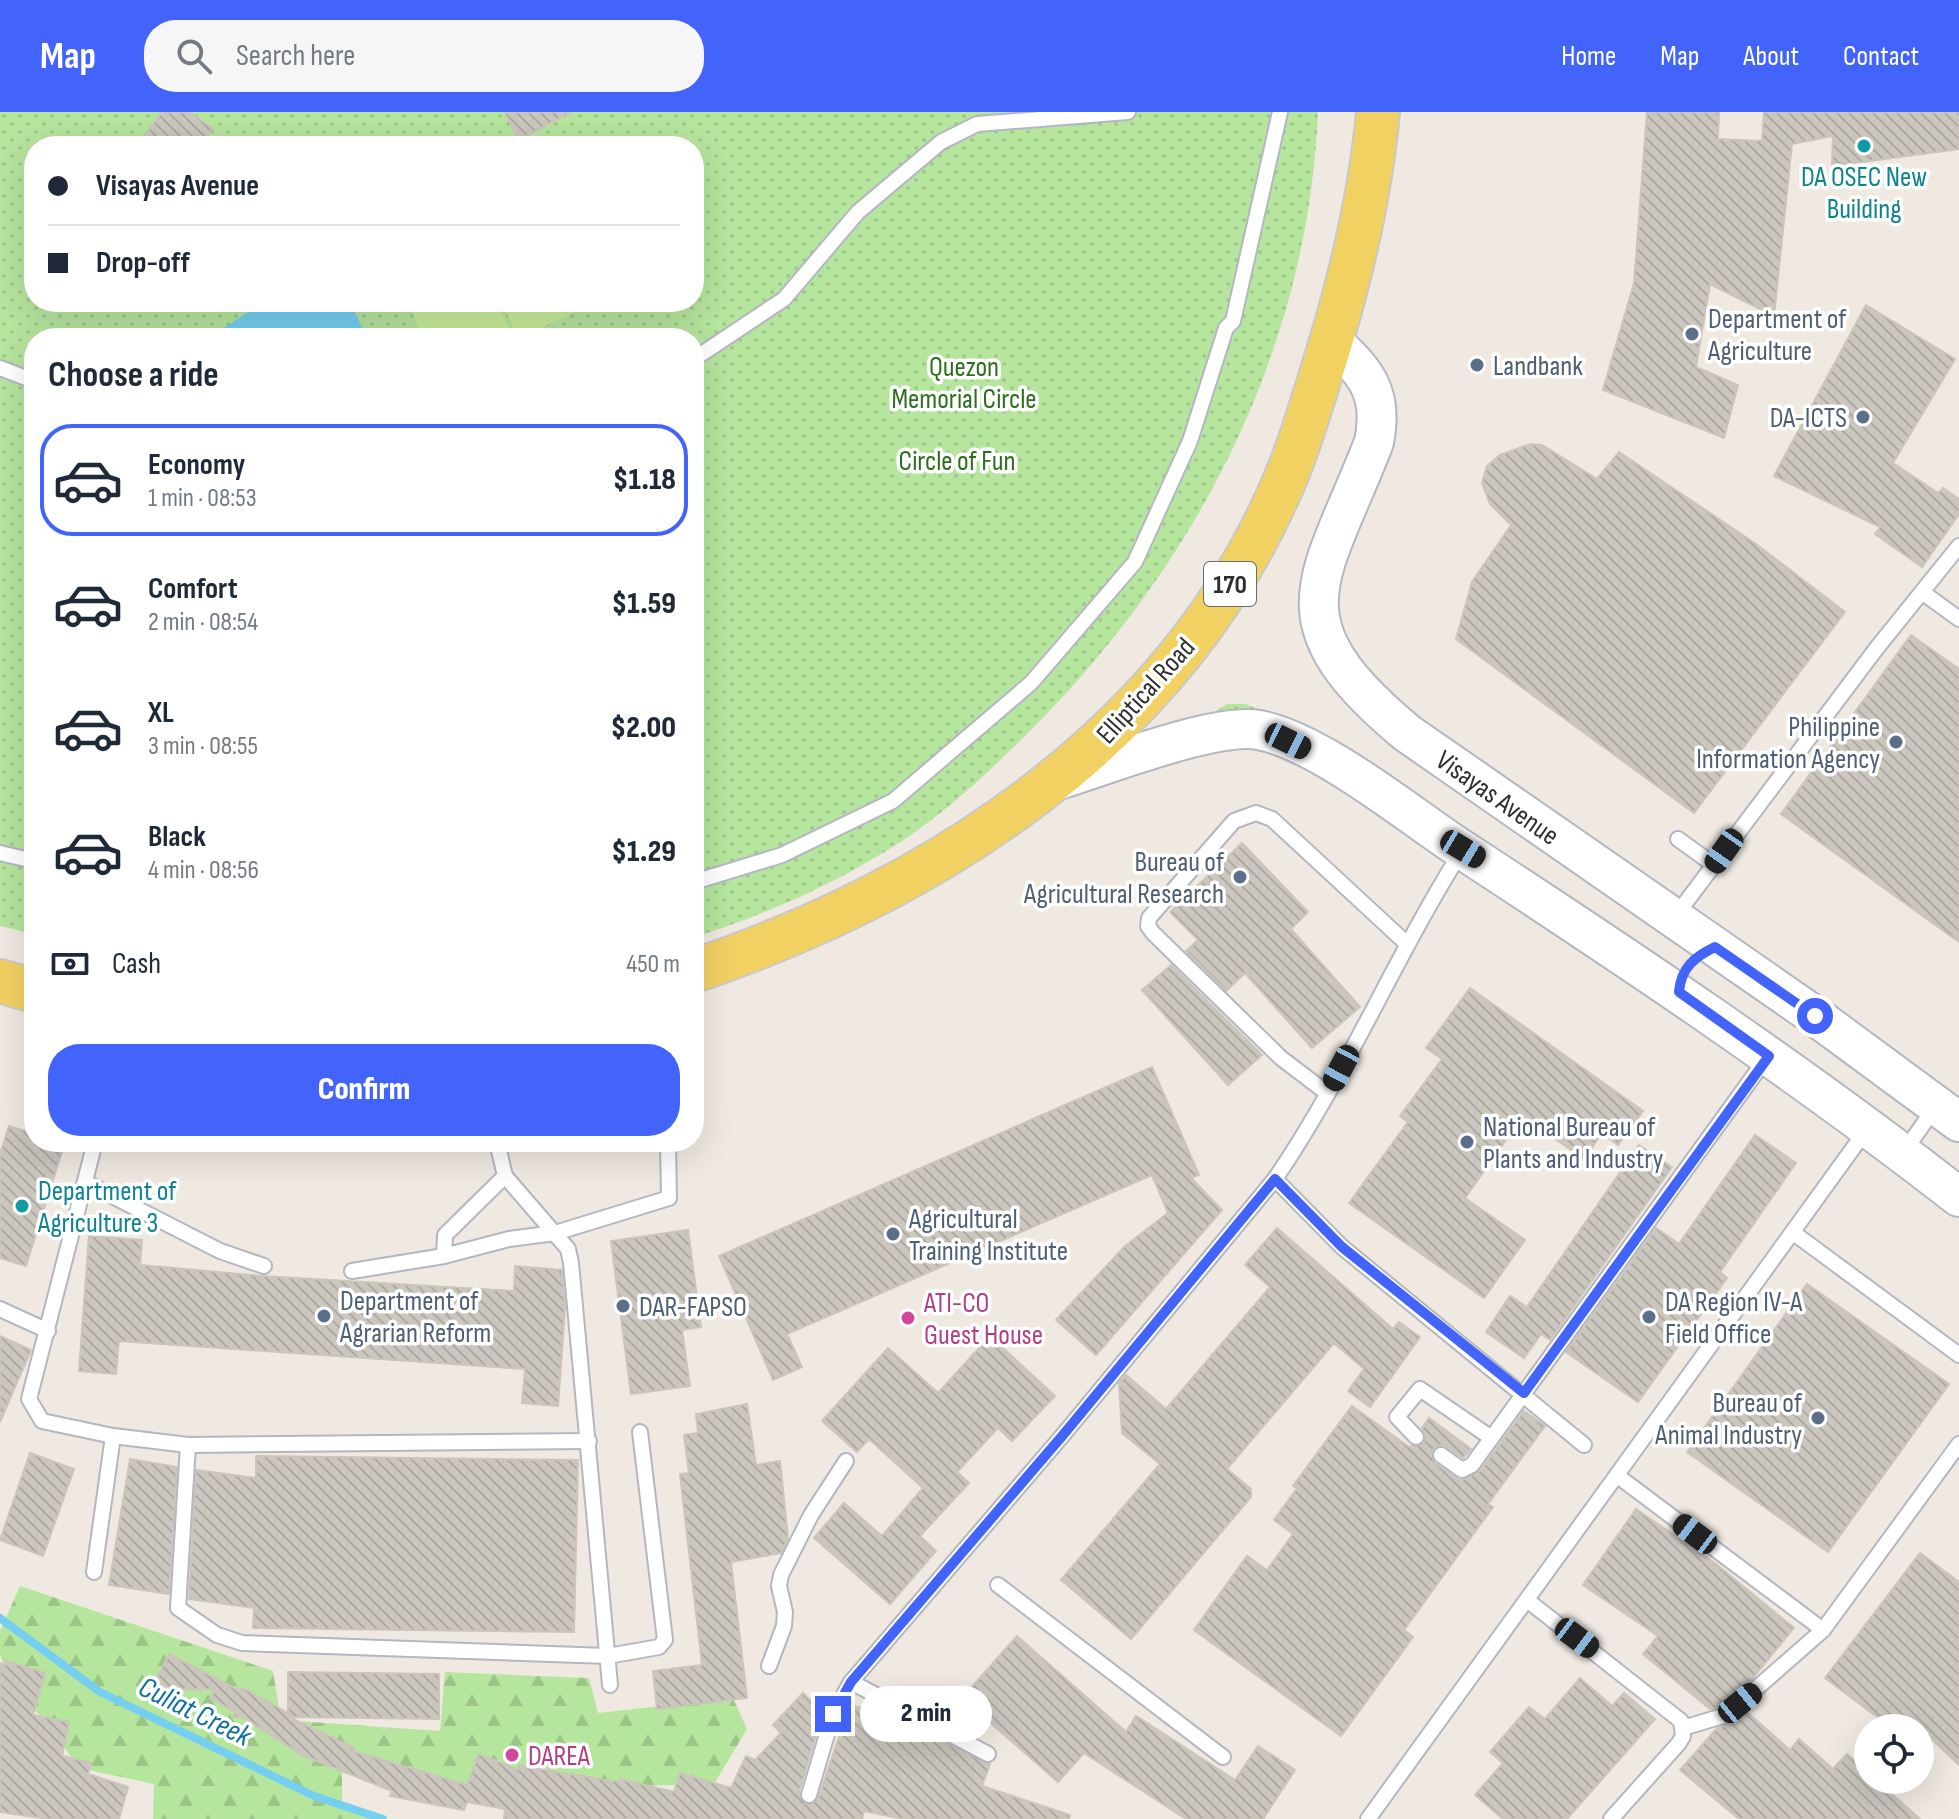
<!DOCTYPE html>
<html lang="en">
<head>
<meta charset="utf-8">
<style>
  :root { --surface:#fff; --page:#f6f6f7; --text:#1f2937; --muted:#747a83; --line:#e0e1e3; --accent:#4264fb }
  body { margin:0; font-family:"Sofia Sans Condensed",sans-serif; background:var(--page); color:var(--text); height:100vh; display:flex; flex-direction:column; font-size:30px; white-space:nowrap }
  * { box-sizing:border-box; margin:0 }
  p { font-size:26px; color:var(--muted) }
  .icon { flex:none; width:44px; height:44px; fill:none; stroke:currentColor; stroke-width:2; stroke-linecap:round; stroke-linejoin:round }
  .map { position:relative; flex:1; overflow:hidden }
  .side { position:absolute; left:24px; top:216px; width:680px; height:824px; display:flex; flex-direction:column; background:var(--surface); border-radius:32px; box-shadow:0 8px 32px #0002 }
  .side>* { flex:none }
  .guide { position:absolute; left:24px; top:24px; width:680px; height:176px; border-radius:32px; box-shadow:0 8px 32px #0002; display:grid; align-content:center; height:176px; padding:0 24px; background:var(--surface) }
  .fabs { position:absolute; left:1854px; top:1602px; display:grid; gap:16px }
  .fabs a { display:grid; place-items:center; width:80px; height:80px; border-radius:50%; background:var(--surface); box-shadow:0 8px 32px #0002; font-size:40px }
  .end { position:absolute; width:36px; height:36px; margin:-18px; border:10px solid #4264fb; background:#fff; box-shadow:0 0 0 4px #fff }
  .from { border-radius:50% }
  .bubble { position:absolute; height:56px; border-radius:28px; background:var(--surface); box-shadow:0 8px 32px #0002; font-size:26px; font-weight:800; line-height:56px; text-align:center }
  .car { position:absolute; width:24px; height:48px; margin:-24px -12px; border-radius:10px; box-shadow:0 0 6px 2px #0007; background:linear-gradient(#222 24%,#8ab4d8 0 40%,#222 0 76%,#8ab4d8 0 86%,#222 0) }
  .guide b { display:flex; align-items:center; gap:28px; height:76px; font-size:30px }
  .guide b+b { border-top:2px solid var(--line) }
  .guide i { width:20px; height:20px; background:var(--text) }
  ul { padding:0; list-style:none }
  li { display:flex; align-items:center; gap:24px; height:112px; margin:0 16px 12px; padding:0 8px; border:4px solid transparent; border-radius:32px }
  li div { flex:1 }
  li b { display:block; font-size:30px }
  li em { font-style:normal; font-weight:800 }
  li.selected { border-color:var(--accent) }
  li>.icon { width:72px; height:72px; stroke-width:1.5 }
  h2 { padding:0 24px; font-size:36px; line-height:96px }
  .pay { display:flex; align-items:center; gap:20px; height:88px; padding:0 24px; font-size:30px }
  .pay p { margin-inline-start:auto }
  .primary-button { display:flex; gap:16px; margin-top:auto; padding:16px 24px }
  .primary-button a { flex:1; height:92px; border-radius:32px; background:var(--accent); color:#fff; font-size:32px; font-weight:800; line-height:92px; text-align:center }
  header { display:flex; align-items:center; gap:48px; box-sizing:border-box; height:112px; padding:0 40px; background:var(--accent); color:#fff }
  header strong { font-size:38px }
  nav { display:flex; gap:44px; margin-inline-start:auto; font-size:28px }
  .search { width:560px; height:72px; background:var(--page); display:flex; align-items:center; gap:20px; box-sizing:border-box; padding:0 28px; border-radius:32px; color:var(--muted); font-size:30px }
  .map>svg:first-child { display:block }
  .green { fill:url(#green-dots); fill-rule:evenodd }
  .forest { fill:url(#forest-firs) }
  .pitch { fill:#c9ec9a }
  .water { fill:#75cff0 }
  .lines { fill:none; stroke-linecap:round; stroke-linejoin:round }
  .stream { stroke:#75cff0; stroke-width:8 }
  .building { fill:url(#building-back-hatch); stroke:#cbc5ba; stroke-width:2 }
  .lane-casing { stroke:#b4b7c1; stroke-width:18 }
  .secondary-casing { stroke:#b4b7c1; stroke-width:42 }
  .primary-casing { stroke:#c9c9c9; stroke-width:46 }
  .lane { stroke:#fff; stroke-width:14 }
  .secondary { stroke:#fff; stroke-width:38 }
  .primary { stroke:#f2d163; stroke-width:42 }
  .route { stroke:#4264fb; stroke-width:10 }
  .culture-dot { fill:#0f9aa8; stroke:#fff; stroke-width:3 }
  .service-dot { fill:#5c6f8a; stroke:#fff; stroke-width:3 }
  .hotel-dot { fill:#d1479c; stroke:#fff; stroke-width:3 }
  .labels { text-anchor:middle; stroke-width:7; stroke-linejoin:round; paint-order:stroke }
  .shield { fill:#fff; stroke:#6d6d6d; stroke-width:2 }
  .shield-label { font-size:26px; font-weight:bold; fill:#2e2e2e }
  .culture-label { font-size:28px; fill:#0d838f; stroke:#fff }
  .service-label { font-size:28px; fill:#4e5e75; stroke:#fff; text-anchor:start }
  .park-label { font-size:28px; fill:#2c6e1b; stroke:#fff }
  .street-label { font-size:28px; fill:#2e2e2e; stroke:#fff }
  .hotel-label { font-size:28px; fill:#b23c85; stroke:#fff; text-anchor:start }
  .water-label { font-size:30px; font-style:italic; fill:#0d6fa3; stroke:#fff }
</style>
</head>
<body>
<header>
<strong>Map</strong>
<div class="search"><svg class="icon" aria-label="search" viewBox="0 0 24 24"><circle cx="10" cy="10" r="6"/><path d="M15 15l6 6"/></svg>Search here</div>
<nav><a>Home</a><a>Map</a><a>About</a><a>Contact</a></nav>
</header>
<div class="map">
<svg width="1959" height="1707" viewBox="0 0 1959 1707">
  <defs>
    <pattern id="green-dots" width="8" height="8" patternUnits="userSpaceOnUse" patternTransform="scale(2)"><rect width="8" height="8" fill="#b6e59e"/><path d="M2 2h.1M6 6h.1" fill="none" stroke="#9dc588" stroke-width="1.8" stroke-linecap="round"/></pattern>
    <pattern id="forest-firs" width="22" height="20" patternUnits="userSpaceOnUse" patternTransform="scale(2)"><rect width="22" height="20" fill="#b6e59e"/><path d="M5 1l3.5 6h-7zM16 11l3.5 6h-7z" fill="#9dc588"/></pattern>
    <pattern id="building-back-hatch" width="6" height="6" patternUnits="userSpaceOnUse" patternTransform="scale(2)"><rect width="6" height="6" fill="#cbc7bf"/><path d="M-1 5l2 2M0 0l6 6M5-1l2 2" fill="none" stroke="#afaba4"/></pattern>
  </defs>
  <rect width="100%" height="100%" fill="#efe9e1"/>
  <!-- green -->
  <g class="green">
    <path d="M0,0h1318c-10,237 -119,448 -284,615 -41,41 -84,82 -132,114 -63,41 -136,74 -208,96v-599h-660v596l-34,-8zM34,34h660v156h-660z"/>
    <polygon points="1227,592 1245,592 1284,607 1207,605"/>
  </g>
  <!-- forest -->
  <polygon class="forest" points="20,1474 273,1559 281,1608 440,1619 445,1560 589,1566 598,1601 733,1586 747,1617 714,1672 432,1679 342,1661 342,1693 383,1707 153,1707 154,1672 79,1656 49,1613 9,1572 0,1542 0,1519"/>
  <!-- pitch -->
  <g class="pitch">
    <polygon points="407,190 497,190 514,226 424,226"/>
    <polygon points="501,190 591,190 592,192 519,226"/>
  </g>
  <!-- water -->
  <polygon class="water" points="263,190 350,190 367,226 209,226"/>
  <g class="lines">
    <!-- stream -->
    <polyline class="stream" points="0,1506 100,1580 314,1684 383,1707"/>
  </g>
  <!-- building -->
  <g class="building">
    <polygon points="162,0 190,0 213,17 200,34 137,34"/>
    <polygon points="504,0 571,0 519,28"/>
    <polygon points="1647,0 1719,0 1718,27 1762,29 1764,0 1959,0 1959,37 1832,54 1833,24 1792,32 1774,204 1710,172 1696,255 1738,273 1724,326 1603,278 1634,171"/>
    <polygon points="1866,193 1955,247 1893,351 1938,381 1943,376 1959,387 1959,402 1922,455 1875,422 1880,415 1774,364"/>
    <polygon points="1530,332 1542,333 1597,367 1619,340 1756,432 1845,500 1694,701 1456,527 1472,470 1511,413 1490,392 1482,371 1487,354 1500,343"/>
    <polygon points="1911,523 1959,557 1959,830 1781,702"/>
    <polygon points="1242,731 1308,800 1291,817 1360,895 1312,936 1245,861 1226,879 1186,839 1198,828 1170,800"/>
    <polygon points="1171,853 1262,943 1228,973 1142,878"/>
    <polygon points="1470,876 1643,999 1618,1033 1602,1021 1584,1047 1523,1004 1465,1086 1525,1128 1484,1186 1349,1091 1408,1010 1400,1004 1442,947 1426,936"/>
    <polygon points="1152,955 1199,1063 1191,1066 1222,1098 1096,1243 1056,1208 1125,1134 1168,1101 1152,1063 787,1222 802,1255 773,1268 719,1144"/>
    <polygon points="9,1014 34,1022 34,1030 65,1030 26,1154 0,1146 0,1042"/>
    <polygon points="1755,1023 1796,1051 1720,1160 1727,1166 1638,1290 1566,1240 1656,1116 1679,1132"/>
    <polygon points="1639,1033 1672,1055 1550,1228 1541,1222 1524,1246 1486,1220 1510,1184 1527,1195"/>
    <polygon points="1277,1116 1393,1217 1399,1210 1420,1225 1370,1295 1348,1279 1364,1257 1334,1231 1227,1357 1251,1377 1251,1385 1131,1527 1061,1468 1160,1352 1122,1321 1119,1271 1126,1263 1166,1297 1270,1175 1245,1153"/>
    <polygon points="688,1118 701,1215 682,1218 690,1274 631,1282 611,1129"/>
    <polygon points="89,1124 142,1128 140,1153 262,1164 514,1179 515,1154 562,1158 565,1196 558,1294 522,1291 525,1257 119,1229 116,1262 79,1259"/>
    <polygon points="1807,1172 1949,1272 1828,1440 1687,1340"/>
    <polygon points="0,1224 31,1238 0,1310"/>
    <polygon points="990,1224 1055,1284 1012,1329 998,1316 957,1360 969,1371 920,1424 936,1439 890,1492 814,1426 844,1391 882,1424 923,1376 869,1327 857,1340 822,1309 888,1236 938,1281"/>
    <polygon points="747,1292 756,1353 780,1349 788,1426 781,1441 731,1450 747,1586 657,1597 653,1559 702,1553 680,1362 689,1361 684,1323 698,1321 696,1302"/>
    <polygon points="1352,1294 1409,1335 1423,1332 1426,1323 1422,1316 1429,1306 1471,1337 1463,1346 1443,1333 1436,1334 1431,1341 1435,1351 1460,1368 1480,1359 1524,1299 1545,1314 1488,1392 1493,1395 1404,1518 1413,1525 1341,1624 1194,1518 1247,1444 1267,1458 1293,1422 1274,1408 1297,1376 1293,1374"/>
    <polygon points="30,1341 74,1357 43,1444 0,1428"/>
    <polygon points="256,1344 578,1348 574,1520 253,1516 254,1496 189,1487 196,1358 256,1366"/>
    <polygon points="130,1347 177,1355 169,1482 109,1473"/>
    <polygon points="1636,1397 1716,1452 1794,1516 1751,1568 1721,1594 1710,1597 1643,1542 1658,1524 1583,1473"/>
    <polygon points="1920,1441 1959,1470 1959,1653 1920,1616 1892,1616 1825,1566"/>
    <polygon points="1017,1524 1126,1620 1136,1604 1235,1668 1258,1634 1295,1658 1263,1707 1186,1707 1084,1641 1058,1670 962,1586"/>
    <polygon points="169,1542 240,1579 243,1576 288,1601 288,1560 439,1562 439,1607 289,1605 354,1636 353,1639 467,1673 479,1642 519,1658 520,1654 619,1670 620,1667 674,1680 680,1661 731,1676 746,1644 755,1648 781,1621 773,1613 803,1581 823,1600 799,1680 805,1692 812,1692 818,1687 850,1592 924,1620 990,1652 982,1674 1070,1703 1069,1707 903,1707 864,1699 862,1707 504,1707 505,1697 467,1690 464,1698 390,1684 392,1679 302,1643 243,1605 233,1605 235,1600 210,1586 215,1577 151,1578"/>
    <polygon points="6,1549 45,1561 33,1603 69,1610 62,1644 91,1651 88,1662 128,1675 119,1707 48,1707 0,1700 0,1551 5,1553"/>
    <polygon points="1580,1566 1612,1594 1624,1581 1655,1607 1567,1707 1503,1707 1475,1683 1503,1651 1490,1640 1529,1595 1545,1607"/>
    <polygon points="1746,1599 1790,1638 1799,1627 1833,1657 1847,1642 1868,1661 1868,1668 1876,1668 1920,1707 1739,1707 1680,1658 1717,1616 1732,1611"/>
  </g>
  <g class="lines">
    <!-- lane casing -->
    <g class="lane-casing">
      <g id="lane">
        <polyline points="694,247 784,187 858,100 941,30 977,12 1128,0"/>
        <polyline points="0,256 34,269"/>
        <polyline points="1922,480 1959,507"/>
        <polyline points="1678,727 1714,753"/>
        <polyline points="0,741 34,749"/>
        <polyline points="694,770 782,743 893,689 1031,571 1135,450 1190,329 1226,216 1233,209 1280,0"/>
        <polyline points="1674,806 1876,537 1959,434"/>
        <polyline points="1327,981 1281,946 1153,821 1148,814 1149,806 1234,709 1256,701 1272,707 1406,831"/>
        <polyline points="95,1030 29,1287 42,1309 113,1324"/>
        <polyline points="497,1030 505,1064 568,1137 571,1151 610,1573"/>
        <polyline points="1903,1041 1936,994"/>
        <polyline points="505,1064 445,1123 444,1144 509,1127 555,1121 669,1086 668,1030"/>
        <polyline points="1275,1067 1342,1135 1584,1333"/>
        <polyline points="87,1071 220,1139 264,1154"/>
        <polyline points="1795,1122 1959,1243"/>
        <polyline points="352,1159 444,1144"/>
        <polyline points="0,1197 48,1219"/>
        <polyline points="1416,1325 1397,1305 1420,1277 1490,1325"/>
        <polyline points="188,1333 178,1496 217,1523 242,1531 608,1544 659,1535 665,1528 640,1320"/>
        <polyline points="1441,1343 1462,1358 1472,1353 1768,944"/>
        <polyline points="1619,1365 1823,1518"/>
        <polyline points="94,1460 113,1324 188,1333 589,1329"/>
        <polyline points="998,1473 1223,1645"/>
        <polyline points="1527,1488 1681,1609 1683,1624 1679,1631 1611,1707"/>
        <polyline points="769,1554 784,1514 785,1500 779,1474 781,1463 811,1403 846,1349"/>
        <polyline points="851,1570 988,1642"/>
        <polyline points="1683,1616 1726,1603 1823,1518 1959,1332"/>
        <path d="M809,1683l24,-81 18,-32 212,-247 212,-256c71,-104 119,-220 186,-327"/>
        <polyline points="1368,1707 1867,1017"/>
      </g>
    </g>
    <!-- secondary casing -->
    <g class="secondary-casing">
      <g id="secondary">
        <path d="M1332,229c34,31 52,52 42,101 -54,140 -104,177 33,291l408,283 144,106"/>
        <path d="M1055,669c47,-14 160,-59 204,-51 58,11 143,79 193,113 173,113 344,227 507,354"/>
      </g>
    </g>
    <!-- primary casing -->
    <g class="primary-casing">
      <g id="primary">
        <path d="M694,859c242,-82 471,-230 581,-469 20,-42 33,-86 47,-131 27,-85 48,-170 56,-259"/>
        <polyline points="0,869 34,879"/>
      </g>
    </g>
    <!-- lane -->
    <use href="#lane" class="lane"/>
    <!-- secondary -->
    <use href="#secondary" class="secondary"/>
    <!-- primary -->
    <use href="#primary" class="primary"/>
  </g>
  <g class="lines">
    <!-- route -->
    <path class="route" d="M833,1602l18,-32 212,-247 212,-256 67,68 182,146 245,-337 -90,-64c2,-24 15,-35 36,-45l100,69"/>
  </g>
  <!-- markers -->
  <g class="culture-dot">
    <circle cx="1864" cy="34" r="8"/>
    <circle cx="22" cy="1094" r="8"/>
  </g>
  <g class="service-dot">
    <circle cx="1692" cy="222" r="8"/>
    <circle cx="1477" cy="253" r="8"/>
    <circle cx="1863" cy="305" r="8"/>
    <circle cx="1896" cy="630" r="8"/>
    <circle cx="1240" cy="765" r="8"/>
    <circle cx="1467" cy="1030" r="8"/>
    <circle cx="893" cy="1122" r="8"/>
    <circle cx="623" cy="1194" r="8"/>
    <circle cx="324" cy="1204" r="8"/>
    <circle cx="1649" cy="1205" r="8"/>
    <circle cx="1818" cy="1306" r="8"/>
  </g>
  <g class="hotel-dot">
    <circle cx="908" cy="1206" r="8"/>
    <circle cx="512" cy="1643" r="8"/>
  </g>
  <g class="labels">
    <!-- shield labels -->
    <rect class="shield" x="1204" y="450" width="52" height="44" rx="6"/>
    <g class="shield-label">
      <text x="1230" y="481">170</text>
    </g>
    <!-- culture labels -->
    <g class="culture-label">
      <text x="1864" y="74">DA OSEC New<tspan x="1864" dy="32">Building</tspan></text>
      <text x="38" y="1088" text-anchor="start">Department of<tspan x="38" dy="32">Agriculture 3</tspan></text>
    </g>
    <!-- service labels -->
    <g class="service-label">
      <text x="1708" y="216">Department of<tspan x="1708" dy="32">Agriculture</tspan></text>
      <text x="1493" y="263">Landbank</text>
      <text x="1847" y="315" text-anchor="end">DA-ICTS</text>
      <text x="1880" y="624" text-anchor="end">Philippine<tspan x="1880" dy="32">Information Agency</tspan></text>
      <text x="1224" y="759" text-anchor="end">Bureau of<tspan x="1224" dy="32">Agricultural Research</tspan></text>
      <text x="1483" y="1024">National Bureau of<tspan x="1483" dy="32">Plants and Industry</tspan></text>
      <text x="909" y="1116">Agricultural<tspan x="909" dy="32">Training Institute</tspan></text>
      <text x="340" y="1198">Department of<tspan x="340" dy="32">Agrarian Reform</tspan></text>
      <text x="1665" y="1199">DA Region IV-A<tspan x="1665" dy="32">Field Office</tspan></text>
      <text x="639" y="1204">DAR-FAPSO</text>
      <text x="1802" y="1300" text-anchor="end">Bureau of<tspan x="1802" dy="32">Animal Industry</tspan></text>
    </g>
    <!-- park labels -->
    <g class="park-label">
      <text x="964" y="264">Quezon<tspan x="964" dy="32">Memorial Circle</tspan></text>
      <text x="957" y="358">Circle of Fun</text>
    </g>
    <!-- street labels -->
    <g class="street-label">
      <text transform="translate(1145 578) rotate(-48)" y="10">Elliptical Road</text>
      <text transform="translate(1498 685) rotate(35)" y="10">Visayas Avenue</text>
    </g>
    <!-- hotel labels -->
    <g class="hotel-label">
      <text x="924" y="1200">ATI-CO<tspan x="924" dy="32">Guest House</tspan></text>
      <text x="528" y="1653">DAREA</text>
    </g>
    <!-- water labels -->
    <g class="water-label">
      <text transform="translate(195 1599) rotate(26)" y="10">Culiat Creek</text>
    </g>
  </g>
</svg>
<div class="fabs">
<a><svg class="icon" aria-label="locate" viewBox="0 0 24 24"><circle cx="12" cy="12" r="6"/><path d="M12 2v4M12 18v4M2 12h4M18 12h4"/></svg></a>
</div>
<i class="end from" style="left:1815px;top:904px"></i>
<i class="end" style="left:833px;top:1602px"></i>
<div class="bubble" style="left:860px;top:1574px;width:132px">2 min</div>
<i class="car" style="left:1288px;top:629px;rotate:116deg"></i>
<i class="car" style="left:1463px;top:737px;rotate:121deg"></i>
<i class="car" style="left:1724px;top:739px;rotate:215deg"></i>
<i class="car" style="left:1341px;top:956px;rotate:208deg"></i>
<i class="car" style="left:1695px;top:1422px;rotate:307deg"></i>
<i class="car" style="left:1577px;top:1526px;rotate:127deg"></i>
<i class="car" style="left:1740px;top:1591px;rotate:51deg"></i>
<div class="guide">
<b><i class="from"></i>Visayas Avenue</b>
<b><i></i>Drop-off</b>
</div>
<section class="side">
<h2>Choose a ride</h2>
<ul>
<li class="selected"><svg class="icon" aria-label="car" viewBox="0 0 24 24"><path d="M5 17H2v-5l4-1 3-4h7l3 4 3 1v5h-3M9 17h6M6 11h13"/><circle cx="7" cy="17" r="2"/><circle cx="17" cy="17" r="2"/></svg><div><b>Economy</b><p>1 min · 08:53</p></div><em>$1.18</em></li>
<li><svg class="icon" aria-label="car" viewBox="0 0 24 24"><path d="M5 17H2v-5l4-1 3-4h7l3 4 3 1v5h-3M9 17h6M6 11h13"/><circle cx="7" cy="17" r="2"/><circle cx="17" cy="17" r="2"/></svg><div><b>Comfort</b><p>2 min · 08:54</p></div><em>$1.59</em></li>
<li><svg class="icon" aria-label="car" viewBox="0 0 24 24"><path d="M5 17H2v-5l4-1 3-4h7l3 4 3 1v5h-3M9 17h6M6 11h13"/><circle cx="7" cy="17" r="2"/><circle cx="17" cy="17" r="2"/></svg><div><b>XL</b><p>3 min · 08:55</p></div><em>$2.00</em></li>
<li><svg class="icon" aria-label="car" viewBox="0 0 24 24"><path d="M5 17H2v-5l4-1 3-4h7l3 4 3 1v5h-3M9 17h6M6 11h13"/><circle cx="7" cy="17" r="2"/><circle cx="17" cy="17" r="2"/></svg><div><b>Black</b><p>4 min · 08:56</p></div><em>$1.29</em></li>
</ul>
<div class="pay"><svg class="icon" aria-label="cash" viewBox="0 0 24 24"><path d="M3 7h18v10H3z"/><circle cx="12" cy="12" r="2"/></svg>Cash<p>450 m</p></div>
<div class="primary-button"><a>Confirm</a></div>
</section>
</div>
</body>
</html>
